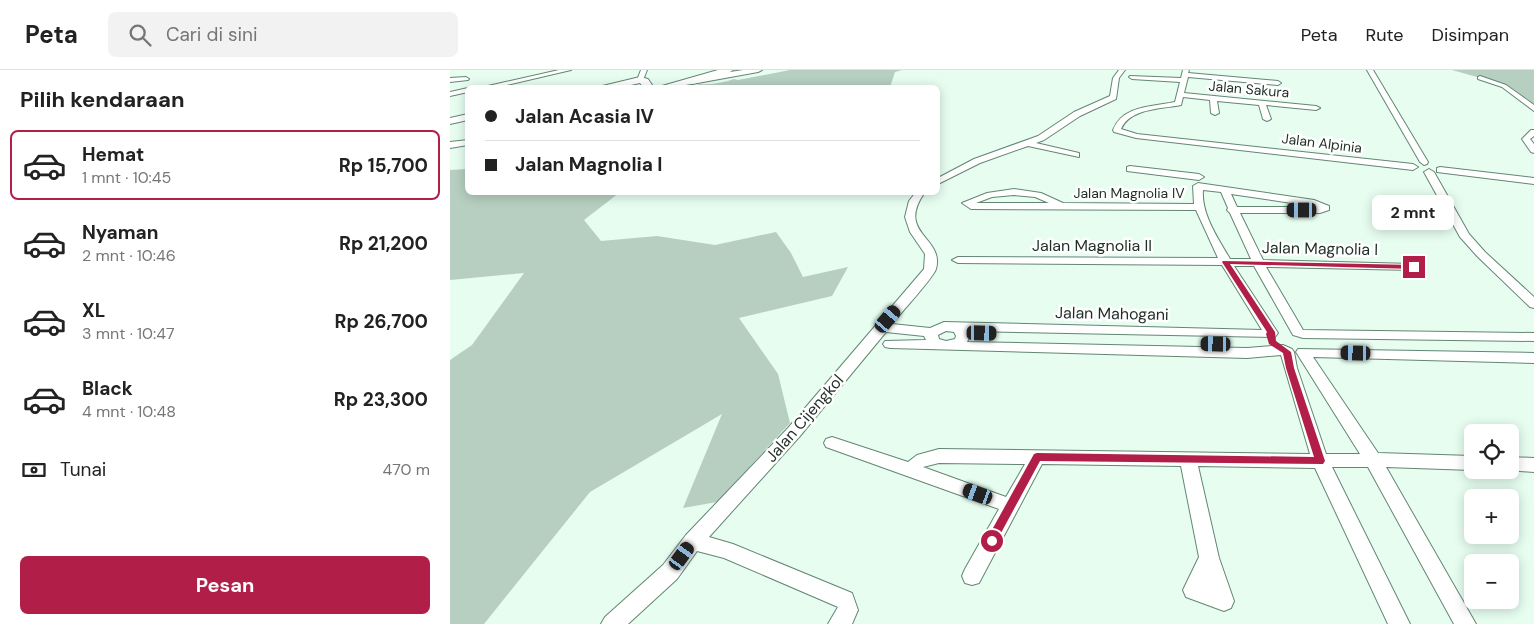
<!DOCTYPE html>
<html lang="id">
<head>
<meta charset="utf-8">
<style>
  :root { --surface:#fff; --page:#f2f2f2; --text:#222; --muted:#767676; --line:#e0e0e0; --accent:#b11f49 }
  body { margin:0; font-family:"DM Sans",sans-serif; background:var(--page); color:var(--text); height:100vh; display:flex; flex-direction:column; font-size:19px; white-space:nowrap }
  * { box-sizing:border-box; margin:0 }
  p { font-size:16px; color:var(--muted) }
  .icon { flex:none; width:28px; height:28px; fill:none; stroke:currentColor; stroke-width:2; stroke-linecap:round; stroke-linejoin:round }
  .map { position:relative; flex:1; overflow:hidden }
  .sheet { display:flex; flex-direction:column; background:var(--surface); width:450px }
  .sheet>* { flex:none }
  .top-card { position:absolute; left:15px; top:15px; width:475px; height:110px; border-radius:8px; box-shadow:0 2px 12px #0003; display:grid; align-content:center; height:110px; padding:0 20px; background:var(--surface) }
  .buttons { position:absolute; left:1014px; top:354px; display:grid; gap:10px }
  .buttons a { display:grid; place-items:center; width:55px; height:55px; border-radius:8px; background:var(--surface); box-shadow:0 2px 12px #0003; font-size:25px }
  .end { position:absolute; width:22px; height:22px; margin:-11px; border:6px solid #b11f49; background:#fff; box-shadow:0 0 0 2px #fff }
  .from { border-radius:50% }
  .bubble { position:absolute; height:35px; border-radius:8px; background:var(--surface); box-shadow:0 2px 12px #0003; font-size:16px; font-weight:700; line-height:35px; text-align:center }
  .car { position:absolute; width:15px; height:30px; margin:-15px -8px; border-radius:6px; box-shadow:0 0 4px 1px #0007; background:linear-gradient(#222 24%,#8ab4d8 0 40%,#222 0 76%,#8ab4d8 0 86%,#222 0) }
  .top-card b { display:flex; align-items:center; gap:18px; height:48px; font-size:19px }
  .top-card b+b { border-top:1px solid var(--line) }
  .top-card i { width:12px; height:12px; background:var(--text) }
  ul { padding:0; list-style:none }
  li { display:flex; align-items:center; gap:15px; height:70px; margin:0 10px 8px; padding:0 10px; border:2px solid transparent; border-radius:8px }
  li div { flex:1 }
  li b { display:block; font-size:19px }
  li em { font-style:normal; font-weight:700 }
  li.on { border-color:var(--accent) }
  li>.icon { width:45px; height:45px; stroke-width:1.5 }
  h2 { padding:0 20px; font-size:22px; line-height:60px }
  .pay { display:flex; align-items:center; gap:12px; height:55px; padding:0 20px; font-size:19px }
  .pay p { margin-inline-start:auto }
  .cta { display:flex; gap:10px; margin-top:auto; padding:10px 20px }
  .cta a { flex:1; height:58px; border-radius:8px; background:var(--accent); color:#fff; font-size:20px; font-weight:700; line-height:58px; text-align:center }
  header { display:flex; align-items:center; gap:30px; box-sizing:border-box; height:70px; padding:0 25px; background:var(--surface); border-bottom:1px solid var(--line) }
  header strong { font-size:24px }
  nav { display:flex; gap:28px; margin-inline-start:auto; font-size:18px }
  .search { width:350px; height:45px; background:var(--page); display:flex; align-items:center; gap:12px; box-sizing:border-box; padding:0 18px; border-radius:8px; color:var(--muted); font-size:19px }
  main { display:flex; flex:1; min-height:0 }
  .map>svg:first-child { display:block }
  .green { fill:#b6cfc0 }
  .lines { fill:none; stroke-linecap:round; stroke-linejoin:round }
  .minor-casing { stroke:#638673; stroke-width:2 }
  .tertiary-casing { stroke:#638673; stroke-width:2 }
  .secondary-casing { stroke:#638673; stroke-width:2 }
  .minor { fill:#fff; fill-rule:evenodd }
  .tertiary { fill:#fff; fill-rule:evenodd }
  .secondary { fill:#fff; fill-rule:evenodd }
  .route { fill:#b11f49 }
  .labels { text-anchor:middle; stroke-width:5; stroke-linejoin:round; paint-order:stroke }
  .far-street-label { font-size:14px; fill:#1f2e26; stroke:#fff }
  .street-label { font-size:16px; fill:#1f2e26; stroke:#fff }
</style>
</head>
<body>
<header>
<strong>Peta</strong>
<div class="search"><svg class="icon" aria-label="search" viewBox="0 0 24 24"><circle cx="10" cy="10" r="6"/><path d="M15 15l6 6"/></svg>Cari di sini</div>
<nav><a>Peta</a><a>Rute</a><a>Disimpan</a></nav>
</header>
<main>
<section class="sheet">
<h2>Pilih kendaraan</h2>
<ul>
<li class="on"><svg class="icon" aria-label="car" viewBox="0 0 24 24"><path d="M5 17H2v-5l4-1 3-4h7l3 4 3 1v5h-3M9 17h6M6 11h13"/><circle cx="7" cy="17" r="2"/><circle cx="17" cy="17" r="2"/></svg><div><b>Hemat</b><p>1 mnt · 10:45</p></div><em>Rp 15,700</em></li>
<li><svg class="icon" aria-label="car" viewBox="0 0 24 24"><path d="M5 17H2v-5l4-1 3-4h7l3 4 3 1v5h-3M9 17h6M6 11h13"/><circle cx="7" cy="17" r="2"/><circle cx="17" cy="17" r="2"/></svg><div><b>Nyaman</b><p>2 mnt · 10:46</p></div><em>Rp 21,200</em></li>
<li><svg class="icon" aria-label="car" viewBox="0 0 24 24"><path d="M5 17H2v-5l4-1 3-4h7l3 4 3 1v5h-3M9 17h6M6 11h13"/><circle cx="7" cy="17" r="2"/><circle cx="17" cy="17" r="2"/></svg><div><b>XL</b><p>3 mnt · 10:47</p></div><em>Rp 26,700</em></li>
<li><svg class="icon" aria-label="car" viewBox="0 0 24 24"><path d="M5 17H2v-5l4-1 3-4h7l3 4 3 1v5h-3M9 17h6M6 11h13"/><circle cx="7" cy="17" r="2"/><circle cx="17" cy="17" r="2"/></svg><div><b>Black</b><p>4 mnt · 10:48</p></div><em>Rp 23,300</em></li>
</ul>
<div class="pay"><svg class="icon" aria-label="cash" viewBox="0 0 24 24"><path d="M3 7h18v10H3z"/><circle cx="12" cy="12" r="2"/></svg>Tunai<p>470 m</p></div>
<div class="cta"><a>Pesan</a></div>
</section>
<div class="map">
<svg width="1084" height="554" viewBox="0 0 1084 554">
  <rect width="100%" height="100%" fill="#e6fdf0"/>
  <!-- green -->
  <g class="green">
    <path d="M340,0h112l-7,2 -5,15 -194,-1 3,-2c11,1 24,-1 35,-5l4,1z"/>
    <polygon points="1002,0 1084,0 1084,34 1059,16"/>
    <polygon points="17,99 18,122 169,123 134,150 151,171 207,166 265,175 326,162 341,183 353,207 398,197 382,226 289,248 328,304 340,353 267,432 233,438 272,344 140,422 34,554 0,554 0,290 22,275 74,203 0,210 0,100"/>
  </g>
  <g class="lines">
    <!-- minor casing -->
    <g class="minor-casing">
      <g id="minor">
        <polygon points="109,0 121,0 44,18 29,18"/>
        <polygon points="191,0 197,0 193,10 190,12 187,10"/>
        <polygon points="669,0 675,0 669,8 666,29 630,46 594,70 586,73 629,83 629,87 578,76 530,93 488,114 488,108 524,89 588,66 624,42 660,26 663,8"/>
        <path d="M733,0h6l-1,3 90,8 3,2 -3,2 -90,-8 -4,16 132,13 4,2 -4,2 -50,-5 5,14 -4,2 -4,-2 -4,-14 -42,-4 2,12 -4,2 -4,-2 -1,-13 -27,-3 -2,8c-19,4 -51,3 -60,24l16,5 276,30 5,3 -5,3 -277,-32 -22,-6 -1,-2c10,-25 39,-23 62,-28l5,-20 -48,-3 -3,-2 1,-1 51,2z"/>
        <polygon points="917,0 923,0 978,92 977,94 974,95 970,92"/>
        <polygon points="1030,6 1056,15 1084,35 1084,41 1052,17 1028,9 1028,7"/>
        <polygon points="16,7 19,9 18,10 0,12 0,8"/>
        <polygon points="18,18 18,22 0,26 0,22"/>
        <polygon points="1081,60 1084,60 1084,66 1080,69 1084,74 1084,83 1081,82 1072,69"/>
        <polygon points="18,70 18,75 0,78 0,72"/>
        <polygon points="680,96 749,104 754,107 749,110 677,101 677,97"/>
        <polygon points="990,97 1084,108 1084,114 987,102 987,98"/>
        <polygon points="979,99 984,102 1019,164 1035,182 1084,227 1084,238 1080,237 1027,186 1010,167 974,102"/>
        <path d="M748,113l116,17 15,6v4l-9,3h-80l23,47 150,4 6,3 -6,3 -147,-3 37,63 231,3v8l-231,-3 -10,-3 -39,-69h-20l44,67 -3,4 -308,-6 3,5 -3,6 280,6 36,-3 9,4 2,3 3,16 29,86h34l-64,-102 2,-3 236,4v10l-221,-6 65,96 94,3v14l-86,-3 90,157h-22l-86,-157h-36l78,157h-22l-73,-156 -117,-2 21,92 15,43 -3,7 -7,3 -38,-14 -3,-7 16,-33 -18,-91 -139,-2 -63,119 -7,2 -7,-2 -3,-7 3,-7 34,-60 -173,-62 -2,-4 2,-4 6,-2 76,25 9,-7 22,-6 371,5 -29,-99 -34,3 -357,-10 -5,-1 -2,-3 2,-3 41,-1 -2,-4 -38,-4 -86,104 -91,101 24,7 119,49 6,17 -6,14h-24l10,-17 -114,-49 -27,-7 -20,28 -49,45h-27l4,-7 58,-52 23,-30 102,-107 136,-159 1,-15 -15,-22 -5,-15 4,-16 7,-9h9c-30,42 20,45 11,77 -2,8 -37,46 -44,55l38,4 14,-6 318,8 -40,-65 -264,-2 -6,-3 6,-3 260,1 -22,-48 -225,-1 -9,-6 25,-10 27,-4 27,4 22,10 131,1 -1,-18zM753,120l18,2 7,16 -1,2 3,3 21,46h-21c-12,-21 -29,-45 -27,-69zM781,124l81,12 2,1h-77zM564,125l21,2 14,6h-73l16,-6zM496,261l8,1 2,4 -1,3 -9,2 -7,-2 -1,-4zM489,393l86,1 -19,33 -83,-30z"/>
        <polygon points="1060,387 1084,388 1084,402 1058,400 1060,400"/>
      </g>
    </g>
    <!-- tertiary casing -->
    <g class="tertiary-casing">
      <polygon id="tertiary" points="293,0 312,0 308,2 242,14 238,11 242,8"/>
    </g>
    <!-- secondary casing -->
    <g class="secondary-casing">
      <g id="secondary">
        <path d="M268,0h15c-14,11 -60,18 -78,18z"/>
        <polygon points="190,7 198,9 204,18 194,18 190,13 167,18 144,18"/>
        <polygon points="18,44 18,50 0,54 0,48"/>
      </g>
    </g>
    <!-- minor -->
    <use href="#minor" class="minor"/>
    <!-- tertiary -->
    <use href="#tertiary" class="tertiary"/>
    <!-- secondary -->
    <use href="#secondary" class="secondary"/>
  </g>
  <!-- route -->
  <polygon class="route" points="773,191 964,195 967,197 964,199 780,194 825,262 826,271 841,282 844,298 875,391 873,394 590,391 545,474 538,474 536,471 538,467 584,384 587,383 864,387 836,298 833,283 819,274 816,264 817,262 772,192"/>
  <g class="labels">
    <!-- far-street labels -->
    <g class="far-street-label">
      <text transform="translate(799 19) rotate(5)" y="5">Jalan Sakura</text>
      <text transform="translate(872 73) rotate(7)" y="5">Jalan Alpinia</text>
      <text x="679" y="128">Jalan Magnolia IV</text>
    </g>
    <!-- street labels -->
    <g class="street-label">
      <text x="642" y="181">Jalan Magnolia II</text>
      <text transform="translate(870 178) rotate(1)" y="6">Jalan Magnolia I</text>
      <text transform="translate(662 243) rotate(1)" y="6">Jalan Mahogani</text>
      <text transform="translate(354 348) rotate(-49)" y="6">Jalan Cijengkol</text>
    </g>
  </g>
</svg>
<div class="buttons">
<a><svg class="icon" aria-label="locate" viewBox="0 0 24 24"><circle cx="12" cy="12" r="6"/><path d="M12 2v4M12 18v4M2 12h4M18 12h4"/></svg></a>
<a>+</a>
<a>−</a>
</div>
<i class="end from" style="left:542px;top:471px"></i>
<i class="end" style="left:964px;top:197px"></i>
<div class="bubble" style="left:922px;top:125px;width:82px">2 mnt</div>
<i class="car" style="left:852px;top:140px;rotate:270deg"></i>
<i class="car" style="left:438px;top:249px;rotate:40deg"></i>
<i class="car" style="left:532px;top:263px;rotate:91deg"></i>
<i class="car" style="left:766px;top:274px;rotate:271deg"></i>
<i class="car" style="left:906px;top:283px;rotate:271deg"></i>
<i class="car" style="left:528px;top:424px;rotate:290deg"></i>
<i class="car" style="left:232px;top:486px;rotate:36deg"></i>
<div class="top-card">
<b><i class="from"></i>Jalan Acasia IV</b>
<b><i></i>Jalan Magnolia I</b>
</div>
</div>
</main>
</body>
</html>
